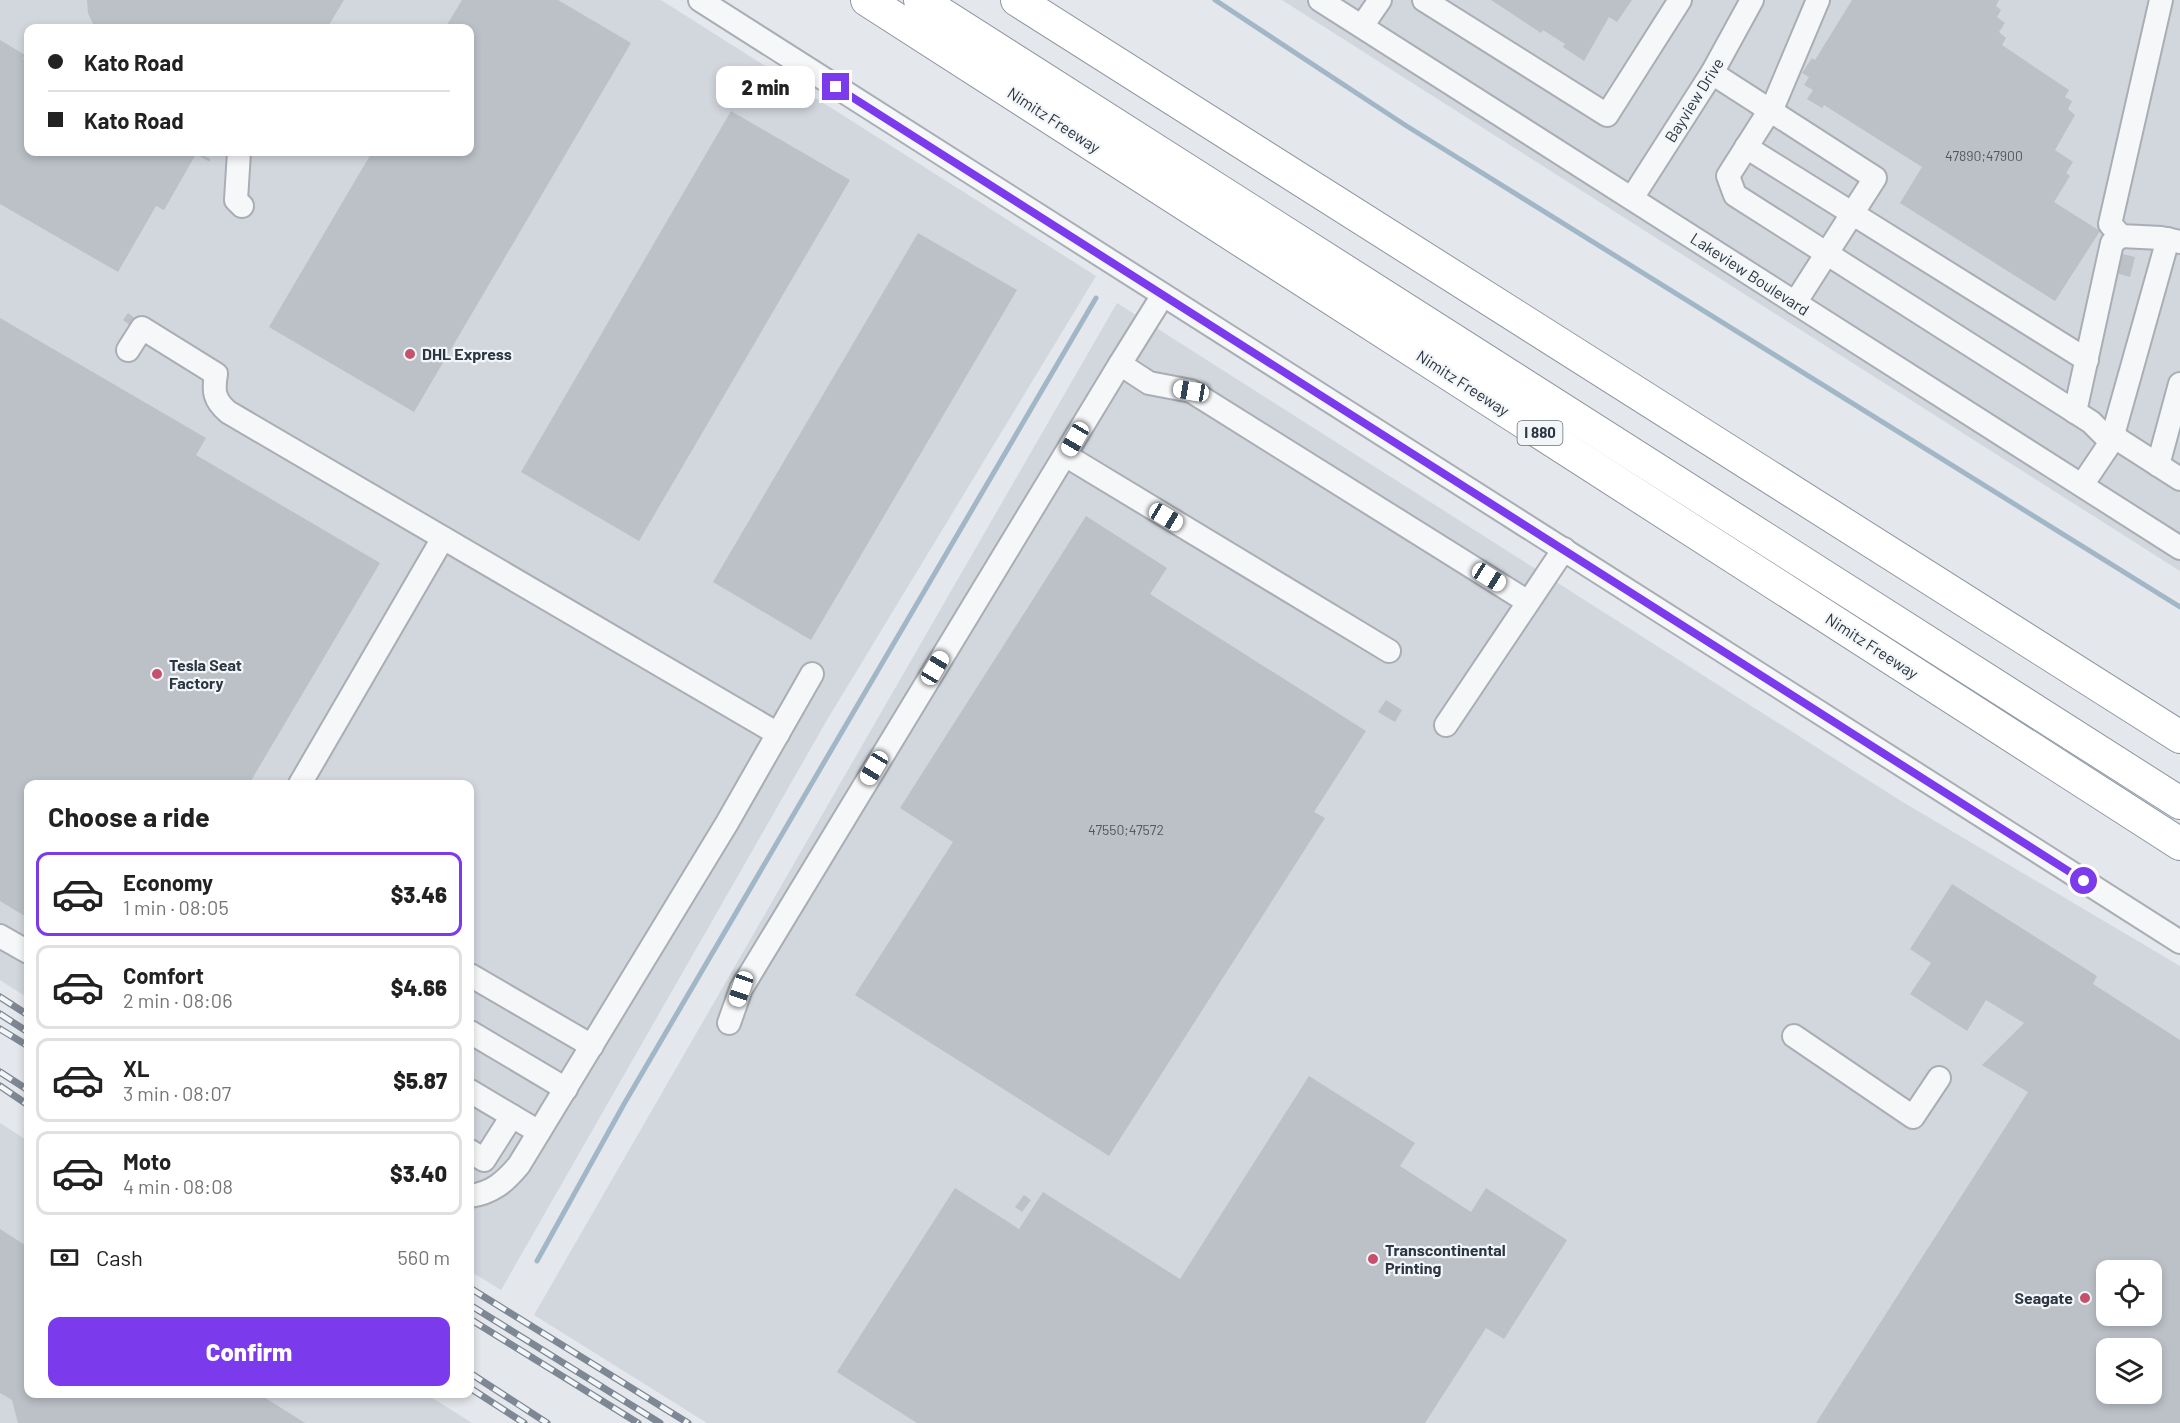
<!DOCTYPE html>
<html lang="en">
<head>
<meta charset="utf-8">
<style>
  :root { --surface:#fff; --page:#f2f2f2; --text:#222; --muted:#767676; --line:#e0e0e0; --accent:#7c3aed }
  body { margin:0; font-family:Barlow,sans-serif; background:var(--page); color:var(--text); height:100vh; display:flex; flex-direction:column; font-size:22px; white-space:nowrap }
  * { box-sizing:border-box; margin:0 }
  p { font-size:20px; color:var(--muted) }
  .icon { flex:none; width:33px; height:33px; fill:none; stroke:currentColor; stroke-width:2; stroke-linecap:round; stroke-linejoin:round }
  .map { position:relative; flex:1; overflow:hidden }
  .drawer { position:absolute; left:24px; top:780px; width:450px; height:618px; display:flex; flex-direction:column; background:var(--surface); border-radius:12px; box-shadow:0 3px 9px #0003 }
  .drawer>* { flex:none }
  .guide { position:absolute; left:24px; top:24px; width:450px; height:132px; border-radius:12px; box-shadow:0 3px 9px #0003; display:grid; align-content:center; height:132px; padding:0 24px; background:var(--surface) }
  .tools { position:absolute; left:2096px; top:1260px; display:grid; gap:12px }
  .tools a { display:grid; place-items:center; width:66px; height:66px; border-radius:12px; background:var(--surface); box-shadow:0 3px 9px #0003; font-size:30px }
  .end { position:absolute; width:27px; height:27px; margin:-14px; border:8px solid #7c3aed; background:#fff; box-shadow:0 0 0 3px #fff }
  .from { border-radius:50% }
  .bubble { position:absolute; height:42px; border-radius:12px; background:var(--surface); box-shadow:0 3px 9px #0003; font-size:20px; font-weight:800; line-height:42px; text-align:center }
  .car { position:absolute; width:18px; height:36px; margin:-18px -9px; border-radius:8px; box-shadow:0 0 4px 2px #0007; background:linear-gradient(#fff 24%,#345 0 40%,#fff 0 76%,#345 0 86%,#fff 0) }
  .guide b { display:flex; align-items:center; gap:21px; height:57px; font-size:22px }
  .guide b+b { border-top:2px solid var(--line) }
  .guide i { width:15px; height:15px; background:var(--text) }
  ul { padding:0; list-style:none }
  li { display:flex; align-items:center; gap:18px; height:84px; margin:0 12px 9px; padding:0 12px; border:3px solid var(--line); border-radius:12px }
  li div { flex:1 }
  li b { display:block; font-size:22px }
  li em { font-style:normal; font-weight:800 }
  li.selected { border-color:var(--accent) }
  li>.icon { width:54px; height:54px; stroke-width:1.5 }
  h2 { padding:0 24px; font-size:27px; line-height:72px }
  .pay { display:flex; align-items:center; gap:15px; height:66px; padding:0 24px; font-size:22px }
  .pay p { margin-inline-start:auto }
  .button { display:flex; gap:12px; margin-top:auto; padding:12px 24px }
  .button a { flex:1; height:69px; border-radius:12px; background:var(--accent); color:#fff; font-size:24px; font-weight:800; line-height:69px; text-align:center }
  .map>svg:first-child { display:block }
  .built { fill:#d2d6dd; fill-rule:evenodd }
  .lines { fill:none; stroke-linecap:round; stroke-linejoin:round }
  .stream { stroke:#a1b7c8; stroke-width:5 }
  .building { fill:#bbc1c7; fill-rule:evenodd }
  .minor-casing { stroke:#a9aeb5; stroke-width:26 }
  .highway-casing { stroke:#8c96a1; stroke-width:34 }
  .minor { stroke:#f6f7f9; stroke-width:22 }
  .highway { stroke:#fff; stroke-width:32 }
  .rail-casing { stroke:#7e8894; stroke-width:7 }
  .rail { stroke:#f3f6f8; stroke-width:4.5; stroke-dasharray:14; stroke-linecap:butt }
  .route { stroke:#7c3aed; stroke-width:8 }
  .poi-dot { fill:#c7516c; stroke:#f3f6f8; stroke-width:2 }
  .labels { text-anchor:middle; stroke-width:4.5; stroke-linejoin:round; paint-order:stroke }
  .number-label { font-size:14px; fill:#505963 }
  .shield { fill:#f3f6f8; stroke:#687079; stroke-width:1.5 }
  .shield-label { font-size:15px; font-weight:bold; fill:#2c3642 }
  .street-label { font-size:16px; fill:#2c3642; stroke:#f3f6f8 }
  .poi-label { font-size:16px; font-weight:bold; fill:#2c3642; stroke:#f3f6f8; text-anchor:start }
</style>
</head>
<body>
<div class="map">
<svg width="2180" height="1423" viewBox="0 0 2180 1423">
  <rect width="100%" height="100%" fill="#e4e7eb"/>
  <!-- built -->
  <g class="built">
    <path d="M0,0h661l435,276 -269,444 -326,570 -31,-19v-487h-442v214l-28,-18zM28,28h442v124h-442z"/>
    <polygon points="1282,0 2180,0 2180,571"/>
    <path d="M1117,303l784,498 279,165v457h-1473l-173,-108zM2106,1270h45v46h-45zM2106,1348h45v46h-45z"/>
    <polygon points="0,1123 28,1141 28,1394 426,1394 472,1423 0,1423"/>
  </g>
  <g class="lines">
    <!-- stream -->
    <g class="stream">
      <polyline points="1215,0 1405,125 2180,607"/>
      <polyline points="537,1261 624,1104 1096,298"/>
    </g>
  </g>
  <!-- building -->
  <g class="building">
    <polygon points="87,0 344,0 327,28 95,28 88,13"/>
    <polygon points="462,0 558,0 631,43 414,412 269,327 372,152 470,152 470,28 445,28"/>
    <polygon points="1491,0 1632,0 1617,22 1609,17 1584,61 1563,47 1565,44 1543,30 1541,33"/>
    <polygon points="1852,0 1999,0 1996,6 2001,10 1997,17 2005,23 1999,32 2006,38 2002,45 2069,90 2065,97 2072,101 2068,109 2075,115 2055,150 2073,162 2066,173 2070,176 2054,202 2100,231 2055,301 1900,203 1922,167 1824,105 1822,108 1807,99 1813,90 1804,85 1809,77 1802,73 1812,58 1815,60"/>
    <polygon points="0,40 25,55 23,59 28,62 28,152 198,152 210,159 210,162 196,154 164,210 156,206 118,272 0,204"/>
    <polygon points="731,111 850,180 639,541 521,472"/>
    <polygon points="918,233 1017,290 811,640 713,582"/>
    <polygon points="2114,252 2135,257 2130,277 2109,271"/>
    <polygon points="128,313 140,322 136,329 123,320"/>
    <polygon points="0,318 206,438 196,455 380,563 249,784 28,784 28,918 0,901"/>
    <polygon points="1086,516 1167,568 1150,594 1366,731 1314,812 1325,818 1109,1156 855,995 953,842 900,808"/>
    <polygon points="1386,700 1402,710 1395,722 1378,712"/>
    <path d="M1952,884l145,92 -4,8 87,56v383h-364l212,-331 -46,-27 42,-42 -38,-23 -19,31 -57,-37 21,-31 -21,-14zM2106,1270h45v46h-45zM2106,1348h45v46h-45z"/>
    <polygon points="1309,1076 1415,1143 1400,1166 1471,1212 1486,1188 1567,1240 1504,1339 1486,1328 1425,1423 917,1423 837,1372 955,1188 1019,1229 1043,1192 1180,1279"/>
    <polygon points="1024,1195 1031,1200 1022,1212 1015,1207"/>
    <polygon points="0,1229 28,1247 28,1394 259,1394 305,1423 18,1423 12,1400 0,1393"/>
  </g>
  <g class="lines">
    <!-- minor casing -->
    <g class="minor-casing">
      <g id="minor">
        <polyline points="700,0 2180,942"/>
        <polyline points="1320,0 2180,548"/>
        <polyline points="1424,0 1607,115 1680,0"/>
        <polyline points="1818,0 1775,102 1728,176 1735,195 2091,422 2111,442"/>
        <polyline points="2161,0 2110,224 2121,236 2161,238 2180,242"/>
        <polyline points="1362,26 1380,0"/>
        <polyline points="1712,73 1875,178 1795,303"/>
        <polyline points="1746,147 2087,360"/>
        <polyline points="239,152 236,200 242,206"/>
        <polyline points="1632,198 1712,73 1752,0"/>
        <polyline points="1163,295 1120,364 1149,383 1191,391 1528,602"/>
        <path d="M128,350l14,-22 74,46c-3,17 -2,26 12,38l550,322"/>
        <polyline points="2075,412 2112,243 2121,236"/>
        <polyline points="2113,436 2180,479"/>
        <polyline points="1065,455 1389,651"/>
        <polyline points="2158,465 2180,384"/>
        <polyline points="2082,485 2111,442 2168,239"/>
        <polyline points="1446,725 1564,549"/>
        <polyline points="300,784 443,538"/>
        <polyline points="0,936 28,952"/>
        <polyline points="470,975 592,1046"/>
        <polyline points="729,1023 741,989 1120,364"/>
        <polyline points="470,1032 566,1089"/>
        <polyline points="1794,1036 1913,1117 1939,1078"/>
        <polyline points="470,1091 539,1132"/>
        <polyline points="470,1151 484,1160 512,1116"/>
        <path d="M470,1196c22,-3 35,-14 49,-31l208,-342 85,-149"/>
      </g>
    </g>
    <!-- highway casing -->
    <g class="highway-casing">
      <g id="highway">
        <polyline points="867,0 2180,844"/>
        <polyline points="920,0 2180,803"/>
        <polyline points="1017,0 2180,737"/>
      </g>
    </g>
    <!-- minor -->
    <use href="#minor" class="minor"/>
    <!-- highway -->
    <use href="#highway" class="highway"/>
    <!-- rail casing -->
    <g class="rail-casing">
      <g id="rail">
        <polyline points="0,997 28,1015"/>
        <polyline points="0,1014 28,1032"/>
        <polyline points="0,1029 28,1046"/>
        <polyline points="0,1072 28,1090"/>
        <polyline points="0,1086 28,1105"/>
        <polyline points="470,1288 688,1423"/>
        <polyline points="470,1305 660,1423"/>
        <polyline points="470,1319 638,1423"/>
        <polyline points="470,1373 547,1423"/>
        <polyline points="470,1388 524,1423"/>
      </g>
    </g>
    <!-- rail -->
    <use href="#rail" class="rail"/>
  </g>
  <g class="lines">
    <!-- route -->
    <polyline class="route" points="836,87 2084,881"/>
  </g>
  <!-- markers -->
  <g class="poi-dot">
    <circle cx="410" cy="354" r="6"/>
    <circle cx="157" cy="674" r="6"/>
    <circle cx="1373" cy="1259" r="6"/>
    <circle cx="2085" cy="1298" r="6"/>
  </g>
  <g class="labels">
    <!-- number labels -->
    <g class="number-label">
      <text x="1984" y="161">47890;47900</text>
      <text x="1126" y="835">47550;47572</text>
    </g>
    <!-- shield labels -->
    <rect class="shield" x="1517.5" y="421" width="45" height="24" rx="4.5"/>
    <g class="shield-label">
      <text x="1540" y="438">I 880</text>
    </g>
    <!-- street labels -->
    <g class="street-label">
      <text transform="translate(1694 100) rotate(-58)" y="6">Bayview Drive</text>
      <text transform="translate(1054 120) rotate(33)" y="6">Nimitz Freeway</text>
      <text transform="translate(1750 274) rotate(33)" y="6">Lakeview Boulevard</text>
      <text transform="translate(1463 383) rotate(33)" y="6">Nimitz Freeway</text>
      <text transform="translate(1872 646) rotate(33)" y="6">Nimitz Freeway</text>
    </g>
    <!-- poi labels -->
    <g class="poi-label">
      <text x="422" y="360">DHL Express</text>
      <text x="169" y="671">Tesla Seat<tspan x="169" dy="18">Factory</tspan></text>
      <text x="1385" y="1256">Transcontinental<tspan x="1385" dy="18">Printing</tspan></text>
      <text x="2073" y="1304" text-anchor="end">Seagate</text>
    </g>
  </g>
</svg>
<div class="tools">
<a><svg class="icon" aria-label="locate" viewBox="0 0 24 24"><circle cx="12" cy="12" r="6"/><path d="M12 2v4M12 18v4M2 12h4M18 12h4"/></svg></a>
<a><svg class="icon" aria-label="layers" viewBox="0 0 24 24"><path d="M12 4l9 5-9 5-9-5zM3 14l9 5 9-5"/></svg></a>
</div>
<i class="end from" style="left:2084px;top:881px"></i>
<i class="end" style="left:836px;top:87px"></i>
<div class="bubble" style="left:716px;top:66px;width:99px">2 min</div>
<i class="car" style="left:1191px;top:391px;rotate:280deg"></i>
<i class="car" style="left:1075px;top:439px;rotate:210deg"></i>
<i class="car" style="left:1166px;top:517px;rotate:121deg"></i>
<i class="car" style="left:1489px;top:577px;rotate:122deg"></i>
<i class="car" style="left:935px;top:668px;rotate:31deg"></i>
<i class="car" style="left:874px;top:768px;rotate:211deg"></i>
<i class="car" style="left:741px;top:989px;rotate:199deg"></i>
<div class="guide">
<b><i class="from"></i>Kato Road</b>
<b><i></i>Kato Road</b>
</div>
<section class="drawer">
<h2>Choose a ride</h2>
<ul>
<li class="selected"><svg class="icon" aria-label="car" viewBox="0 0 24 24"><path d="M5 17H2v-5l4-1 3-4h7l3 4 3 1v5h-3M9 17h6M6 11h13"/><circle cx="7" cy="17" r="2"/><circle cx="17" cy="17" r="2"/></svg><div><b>Economy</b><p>1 min · 08:05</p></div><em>$3.46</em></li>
<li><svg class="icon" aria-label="car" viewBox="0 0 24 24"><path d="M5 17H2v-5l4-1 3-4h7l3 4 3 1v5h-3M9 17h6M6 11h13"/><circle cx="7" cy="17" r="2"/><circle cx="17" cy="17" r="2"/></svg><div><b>Comfort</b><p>2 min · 08:06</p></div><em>$4.66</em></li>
<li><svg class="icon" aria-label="car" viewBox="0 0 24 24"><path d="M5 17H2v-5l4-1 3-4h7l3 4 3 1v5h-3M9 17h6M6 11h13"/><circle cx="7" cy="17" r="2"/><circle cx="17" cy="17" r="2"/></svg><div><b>XL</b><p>3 min · 08:07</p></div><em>$5.87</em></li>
<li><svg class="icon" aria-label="car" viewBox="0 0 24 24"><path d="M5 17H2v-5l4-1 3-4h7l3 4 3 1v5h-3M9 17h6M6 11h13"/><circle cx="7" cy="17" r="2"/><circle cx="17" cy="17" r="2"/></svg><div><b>Moto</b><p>4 min · 08:08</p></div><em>$3.40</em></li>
</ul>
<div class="pay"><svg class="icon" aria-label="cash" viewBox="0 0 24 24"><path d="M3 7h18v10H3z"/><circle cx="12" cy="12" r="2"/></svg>Cash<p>560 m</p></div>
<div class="button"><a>Confirm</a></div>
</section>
</div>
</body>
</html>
